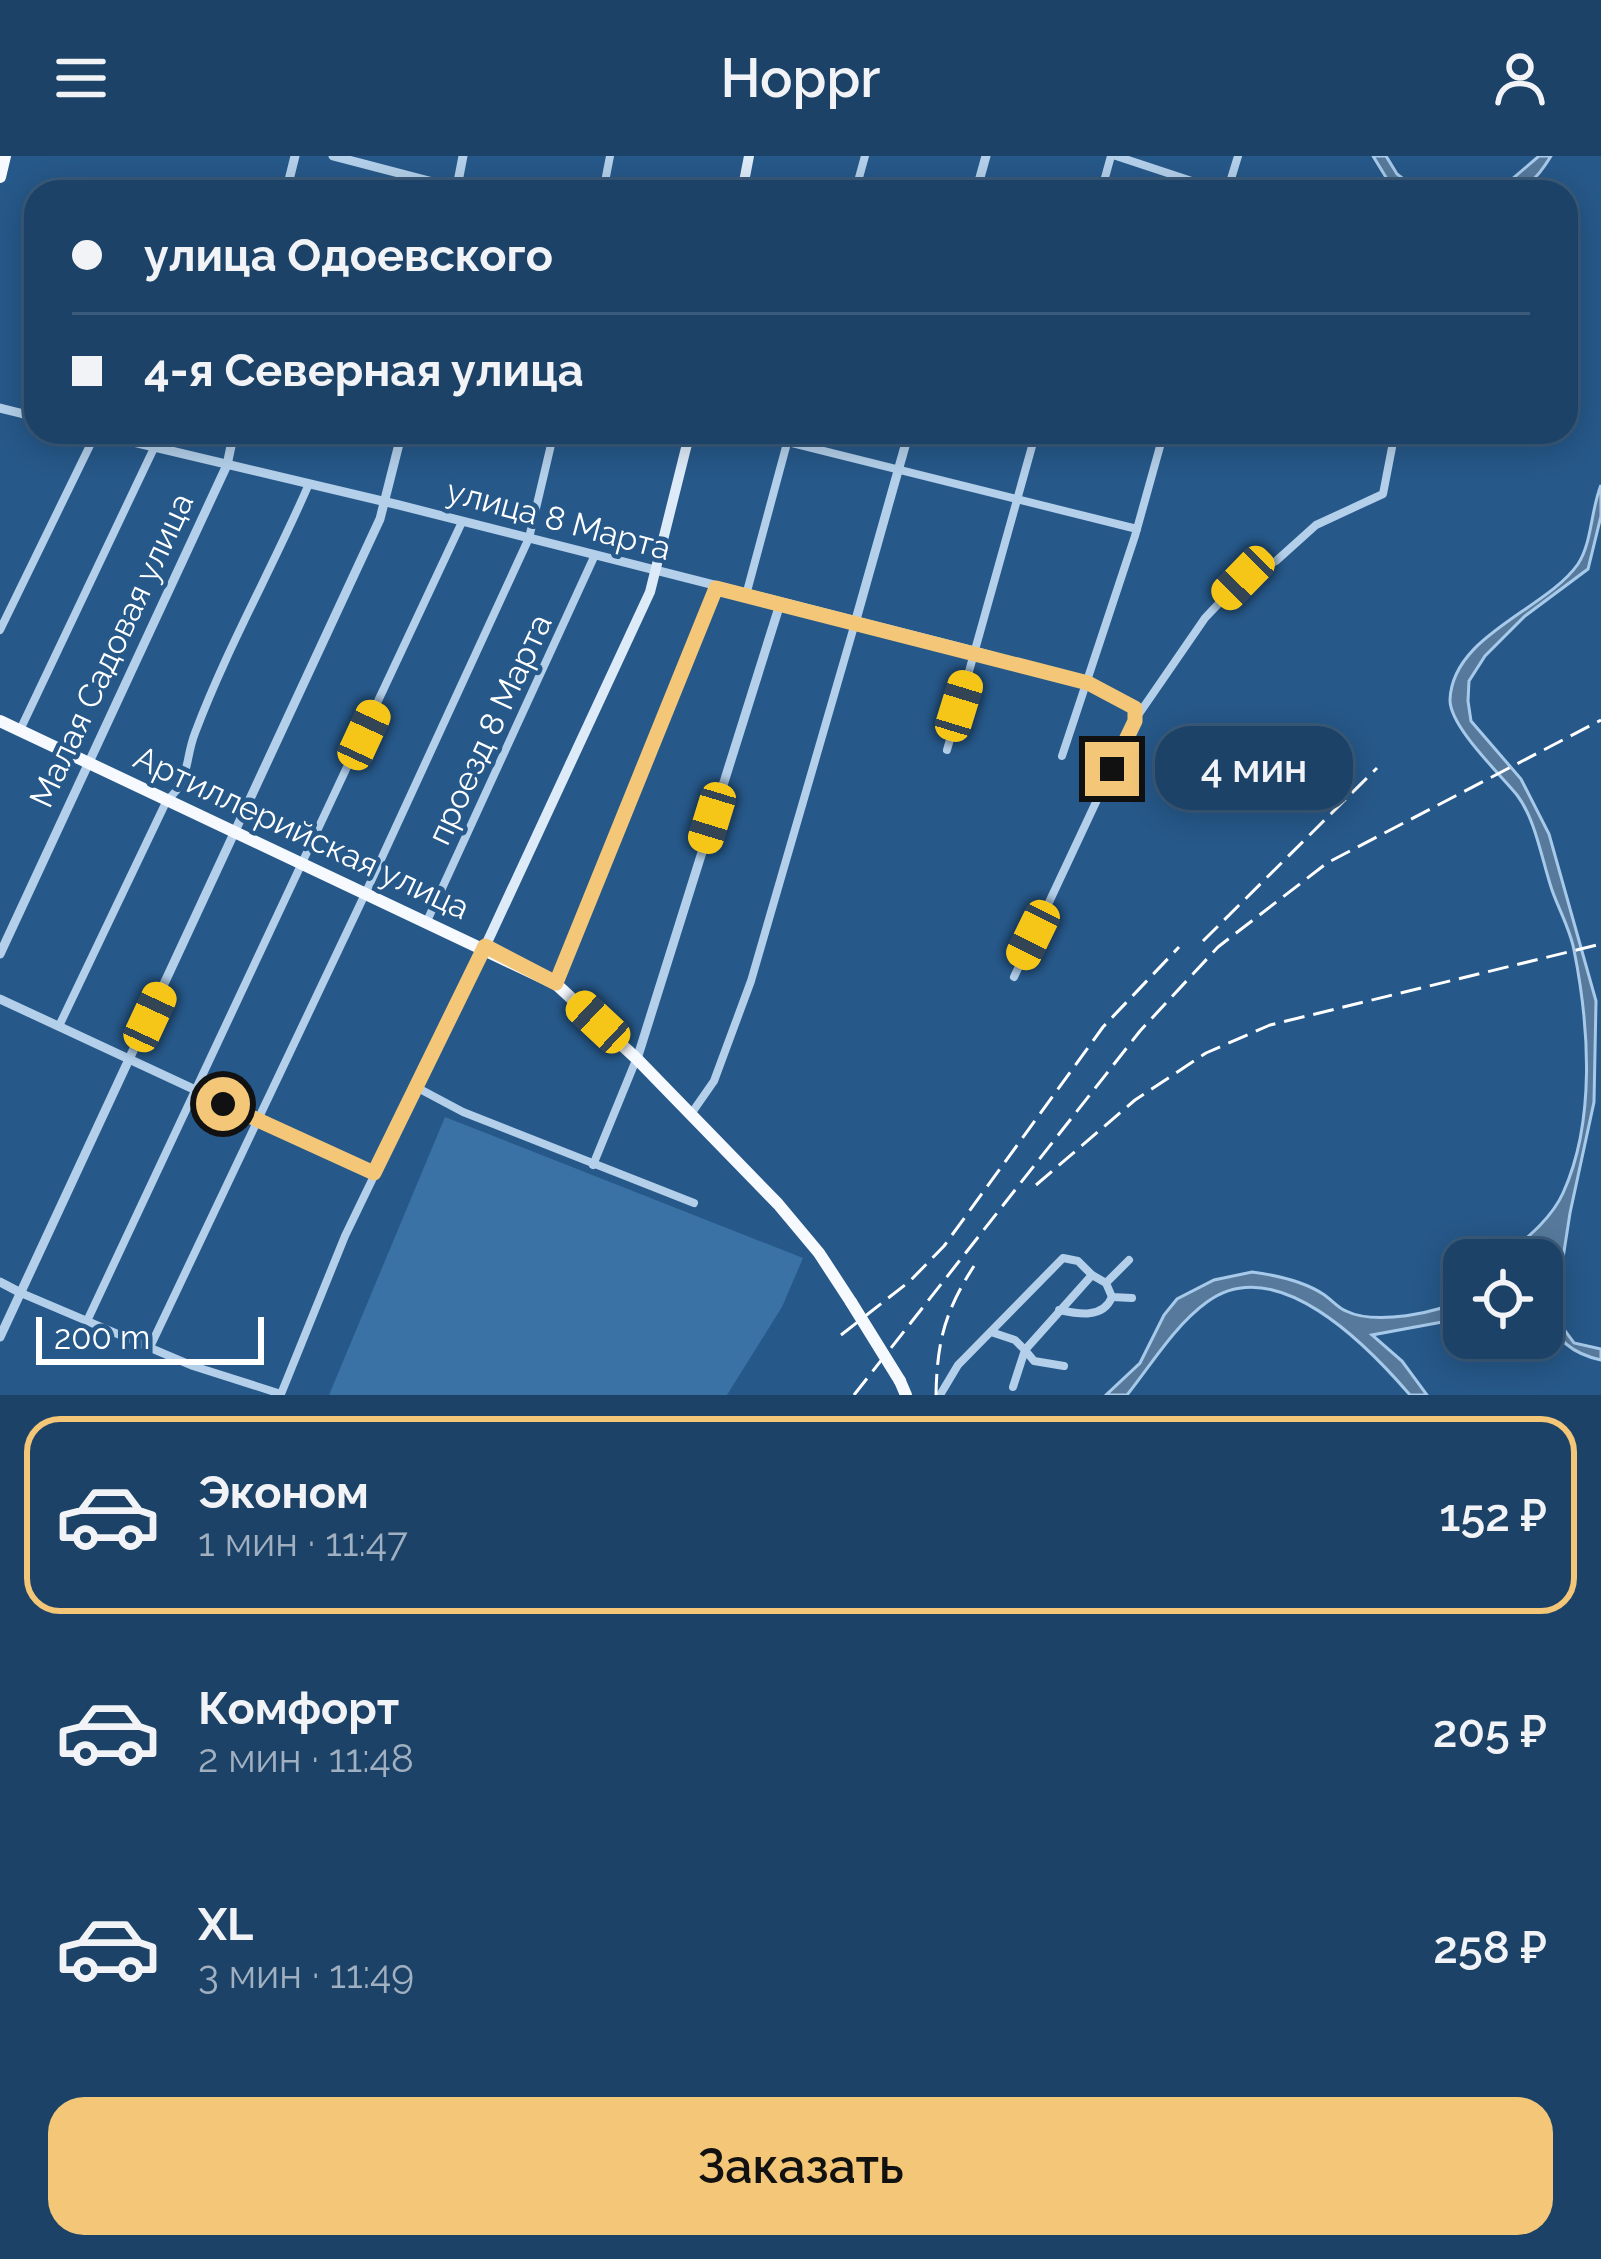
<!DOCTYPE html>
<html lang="ru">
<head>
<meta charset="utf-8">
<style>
  :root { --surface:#1c4267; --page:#294d70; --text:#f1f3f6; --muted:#a0b0c0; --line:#3a5b7b; --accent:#f3c777 }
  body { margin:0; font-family:Raleway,sans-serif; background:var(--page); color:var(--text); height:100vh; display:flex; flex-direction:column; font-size:45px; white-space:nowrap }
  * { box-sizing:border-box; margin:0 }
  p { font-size:39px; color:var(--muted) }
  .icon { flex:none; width:66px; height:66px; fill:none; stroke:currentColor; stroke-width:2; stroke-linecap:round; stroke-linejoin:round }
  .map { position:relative; height:1239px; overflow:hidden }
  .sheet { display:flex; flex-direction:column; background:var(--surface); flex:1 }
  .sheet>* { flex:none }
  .guide { position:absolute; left:24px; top:24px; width:1554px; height:264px; border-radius:36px; box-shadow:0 6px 30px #0003,0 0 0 3px var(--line); display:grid; align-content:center; height:264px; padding:0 48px; background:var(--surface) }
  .controls { position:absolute; left:1443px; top:1083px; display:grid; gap:24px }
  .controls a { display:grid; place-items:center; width:120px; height:120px; border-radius:24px; background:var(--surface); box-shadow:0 6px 30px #0003,0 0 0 3px var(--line); font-size:60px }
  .scale { position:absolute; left:36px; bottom:30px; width:228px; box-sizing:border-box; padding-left:12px; border:6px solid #fff; border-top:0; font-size:33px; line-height:42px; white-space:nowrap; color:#fff; -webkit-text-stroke:9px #265889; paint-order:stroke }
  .end { position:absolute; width:54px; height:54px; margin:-27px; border:15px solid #f3c777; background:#111; box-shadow:0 0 0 6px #111 }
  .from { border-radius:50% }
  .bubble { position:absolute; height:84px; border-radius:36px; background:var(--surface); box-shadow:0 6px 30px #0003,0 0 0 3px var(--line); font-size:39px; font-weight:600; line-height:84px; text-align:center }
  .car { position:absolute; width:36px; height:72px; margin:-36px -18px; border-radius:15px; box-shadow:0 0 9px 3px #0007; background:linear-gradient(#f5c518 24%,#345 0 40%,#f5c518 0 76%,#345 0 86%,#f5c518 0) }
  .guide b { display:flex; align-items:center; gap:42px; height:114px; font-size:45px }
  .guide b+b { border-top:3px solid var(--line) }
  .guide i { width:30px; height:30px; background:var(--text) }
  ul { padding:21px 0 0; list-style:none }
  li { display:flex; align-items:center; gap:36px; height:198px; margin:0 24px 18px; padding:0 24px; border:6px solid transparent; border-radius:36px }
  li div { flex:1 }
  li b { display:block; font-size:45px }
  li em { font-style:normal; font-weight:600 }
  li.on { border-color:var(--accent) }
  li>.icon { width:108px; height:108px; stroke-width:1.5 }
  .button { display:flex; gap:24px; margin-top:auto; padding:24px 48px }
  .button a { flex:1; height:138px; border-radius:36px; background:var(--accent); color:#111; font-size:48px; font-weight:600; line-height:138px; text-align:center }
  header { display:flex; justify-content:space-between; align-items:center; height:156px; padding:0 48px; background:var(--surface); font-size:54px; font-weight:600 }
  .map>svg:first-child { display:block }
  .green { fill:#3a72a6 }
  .water { fill:#577a9c; stroke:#a7caea; stroke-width:3 }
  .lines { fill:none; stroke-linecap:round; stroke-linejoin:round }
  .minor { stroke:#b3cfe9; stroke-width:8 }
  .tertiary { stroke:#b3cfe9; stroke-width:9 }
  .secondary { stroke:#ddeaf8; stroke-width:10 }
  .primary { stroke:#f6fafe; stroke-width:12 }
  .rail { stroke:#fff; stroke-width:3; stroke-dasharray:21 9; stroke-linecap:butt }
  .primary-bridge { stroke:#f6fafe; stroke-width:12 }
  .route { stroke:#f3c777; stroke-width:15 }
  .labels { text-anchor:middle; stroke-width:9; stroke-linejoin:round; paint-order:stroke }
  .street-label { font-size:33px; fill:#fff; stroke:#265889 }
</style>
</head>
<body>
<header><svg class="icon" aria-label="menu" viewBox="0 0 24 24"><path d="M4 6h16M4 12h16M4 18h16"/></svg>Hoppr<svg class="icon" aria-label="person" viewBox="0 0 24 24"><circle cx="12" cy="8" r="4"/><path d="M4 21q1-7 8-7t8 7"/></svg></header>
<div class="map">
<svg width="1601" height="1239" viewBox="0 0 1601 1239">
  <rect width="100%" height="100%" fill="#265889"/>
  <!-- green -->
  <polygon class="green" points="445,961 803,1102 782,1151 727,1239 329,1239"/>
  <!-- water -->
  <g class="water">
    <polygon points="1373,0 1386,0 1397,18 1420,36 1395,36"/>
    <path d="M1539,0h12c-14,23 -25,36 -54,36z"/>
    <path d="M1601,329v31l-13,53 -63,47 -40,40 -16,25 -1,20 3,20 50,58 28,55 47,167 -2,101 -24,111 -14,90 4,21 14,19 27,6v11c-64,-14 -60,-66 -51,-118l-10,1 -13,17h-26c22,-19 50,-40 62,-67 33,-72 26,-168 11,-243 -4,-21 -15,-40 -22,-60 -10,-29 -16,-70 -35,-95 -17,-21 -67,-68 -67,-95 2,-65 96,-90 128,-136 14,-21 13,-55 23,-79z"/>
    <path d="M1252,1116c23,3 51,9 71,22 8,5 15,14 23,17 28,14 93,3 118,-13v20l-92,17 30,26 25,34h-17c-43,-50 -134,-144 -203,-93 -32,23 -56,63 -80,93h-21l34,-32 24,-48 13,-16 37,-19z"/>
  </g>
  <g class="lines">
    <!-- minor -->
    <g class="minor">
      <polyline points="1116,0 1225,36"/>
      <polyline points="456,32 471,36"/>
      <polyline points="603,36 610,0"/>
      <polyline points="855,36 865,0"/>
      <polyline points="1101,36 1111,0"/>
      <polyline points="1227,36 1238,0"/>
      <polyline points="747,276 1137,373"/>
      <polyline points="746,439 790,276"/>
      <polyline points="0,474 96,277"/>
      <polyline points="20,574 154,292"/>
      <polyline points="947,594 1036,276"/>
      <polyline points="1062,600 1135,380 1164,276"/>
      <polyline points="427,765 594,401"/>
      <polyline points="1014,821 1134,565 1205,462 1243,422 1276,405 1316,369 1383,338 1395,276"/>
      <polyline points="556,828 716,432"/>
      <path d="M59,870l108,-226c23,-18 18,-42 28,-67 32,-85 77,-164 113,-247"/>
      <polyline points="416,931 463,956 694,1047"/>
      <polyline points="691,958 714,925 751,825 855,467"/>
      <polyline points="593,1009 636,904"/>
      <polyline points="1092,1119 1106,1127 1112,1141 1132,1142"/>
      <polyline points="1106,1127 1129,1104"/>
      <polyline points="21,1137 193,1210 281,1238 345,1080 484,792"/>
      <path d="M1059,1154c19,4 44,9 53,-13"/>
      <polyline points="87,1165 462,366"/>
      <polyline points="991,1176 1015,1184 1025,1194 1013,1231"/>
      <polyline points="150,1191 366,736 529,382 554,276"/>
      <polyline points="940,1239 958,1209 1063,1102 1078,1105 1092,1119 1025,1194 1034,1205 1064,1210"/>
    </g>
    <!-- tertiary -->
    <g class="tertiary">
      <polyline points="333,0 456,32"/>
      <polyline points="286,36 295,0"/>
      <polyline points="456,36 463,0"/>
      <polyline points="976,36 986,0"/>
      <polyline points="0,252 36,261"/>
      <polyline points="91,276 399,349 975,495 1089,527 1135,552 1134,565"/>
      <polyline points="855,467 909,276"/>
      <polyline points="0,798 227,309 234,276"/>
      <polyline points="0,843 374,1017"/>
      <polyline points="637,903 780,448"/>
      <polyline points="0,1126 21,1137"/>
      <polyline points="0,1181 380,363 402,276"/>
    </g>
    <!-- secondary -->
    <g class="secondary">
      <polyline points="742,36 749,0"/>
      <polyline points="485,791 650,436 690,276"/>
    </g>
    <!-- primary -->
    <g class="primary">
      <polyline points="0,21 5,0"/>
      <polyline points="0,565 556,828 637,903 778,1048 819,1097 851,1146"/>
      <polyline points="900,1225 906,1239"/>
    </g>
    <!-- rail -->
    <g class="rail">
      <polyline points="1203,785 1377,612"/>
      <polyline points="1036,1029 1135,944 1206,897 1270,869 1601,788"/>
      <polyline points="841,1179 910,1125 944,1090 1103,871 1179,791"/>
      <polyline points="854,1239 1140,875 1218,791 1327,707 1601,564"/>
      <path d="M936,1239c1,-54 9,-84 38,-129"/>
    </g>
    <!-- primary-bridge -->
    <polyline class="primary-bridge" points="851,1146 900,1225"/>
  </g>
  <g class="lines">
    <!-- route -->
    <polyline class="route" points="223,948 374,1017 485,790 556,827 716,432 1088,527 1135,552 1135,565 1112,613"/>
  </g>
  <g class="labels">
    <!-- street labels -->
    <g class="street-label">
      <text transform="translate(559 363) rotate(15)" y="12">улица 8 Марта</text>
      <text transform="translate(111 494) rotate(-65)" y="12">Малая Садовая улица</text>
      <text transform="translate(489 573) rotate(-65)" y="12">проезд 8 Марта</text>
      <text transform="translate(302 676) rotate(25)" y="12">Артиллерийская улица</text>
    </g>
  </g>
</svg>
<div class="controls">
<a><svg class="icon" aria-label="locate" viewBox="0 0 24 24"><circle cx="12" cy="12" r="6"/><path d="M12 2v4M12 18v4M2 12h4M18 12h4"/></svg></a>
</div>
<div class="scale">200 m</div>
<i class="end from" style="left:223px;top:948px"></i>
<i class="end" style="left:1112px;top:613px"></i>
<div class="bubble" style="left:1155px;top:570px;width:198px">4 мин</div>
<i class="car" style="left:1243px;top:422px;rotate:224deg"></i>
<i class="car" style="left:959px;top:550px;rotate:17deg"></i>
<i class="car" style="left:364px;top:579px;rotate:25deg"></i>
<i class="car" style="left:712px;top:662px;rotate:197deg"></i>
<i class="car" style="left:1033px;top:779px;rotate:206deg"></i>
<i class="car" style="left:150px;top:861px;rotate:25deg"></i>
<i class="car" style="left:598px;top:866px;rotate:313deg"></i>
<div class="guide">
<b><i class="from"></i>улица Одоевского</b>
<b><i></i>4-я Северная улица</b>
</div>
</div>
<section class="sheet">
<ul>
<li class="on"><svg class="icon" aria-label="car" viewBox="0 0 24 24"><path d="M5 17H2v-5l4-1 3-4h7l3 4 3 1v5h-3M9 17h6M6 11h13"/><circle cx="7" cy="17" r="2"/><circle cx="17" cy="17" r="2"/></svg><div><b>Эконом</b><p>1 мин · 11:47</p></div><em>152 ₽</em></li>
<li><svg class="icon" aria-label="car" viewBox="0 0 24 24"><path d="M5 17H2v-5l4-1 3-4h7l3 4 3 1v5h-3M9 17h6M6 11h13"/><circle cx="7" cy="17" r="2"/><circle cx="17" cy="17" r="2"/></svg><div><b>Комфорт</b><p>2 мин · 11:48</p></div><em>205 ₽</em></li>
<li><svg class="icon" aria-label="car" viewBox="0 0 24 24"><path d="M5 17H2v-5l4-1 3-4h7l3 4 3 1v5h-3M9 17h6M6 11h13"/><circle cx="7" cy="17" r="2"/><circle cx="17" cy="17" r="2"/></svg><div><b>XL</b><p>3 мин · 11:49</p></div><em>258 ₽</em></li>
</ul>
<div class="button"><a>Заказать</a></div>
</section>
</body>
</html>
